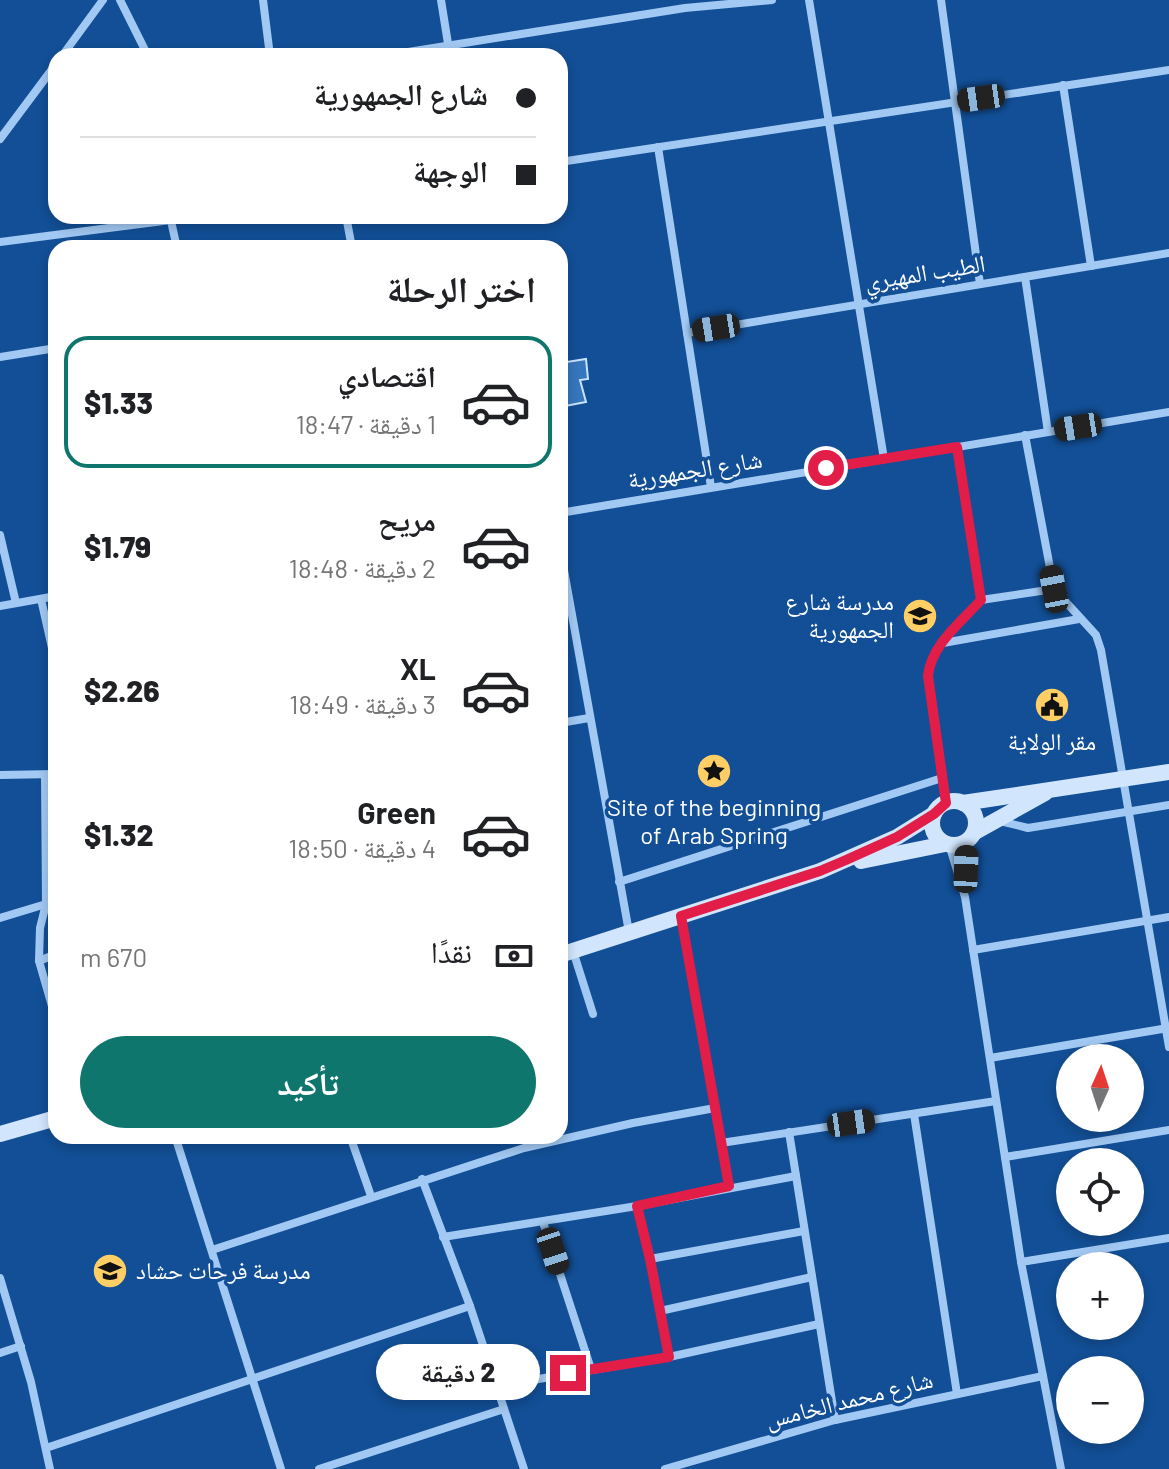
<!DOCTYPE html>
<html lang="ar">
<head>
<meta charset="utf-8">
<style>
  :root { --surface:#fff; --page:#f6f6f6; --text:#202124; --muted:#757577; --line:#e0e0e0; --accent:#0f766e }
  body { margin:0; font-family:Barlow,"Noto Naskh Arabic",sans-serif; background:var(--page); color:var(--text); direction:rtl; height:100vh; display:flex; flex-direction:column; font-size:30px; white-space:nowrap }
  * { box-sizing:border-box; margin:0 }
  p { font-size:26px; color:var(--muted) }
  .icon { flex:none; width:44px; height:44px; fill:none; stroke:currentColor; stroke-width:2; stroke-linecap:round; stroke-linejoin:round }
  .map { position:relative; flex:1; overflow:hidden; direction:ltr }
  .side { position:absolute; left:48px; top:240px; width:520px; height:904px; display:flex; flex-direction:column; background:var(--surface); border-radius:24px; box-shadow:0 4px 12px #0003; direction:rtl }
  .side>* { flex:none }
  .top-card { position:absolute; left:48px; top:48px; width:520px; height:176px; border-radius:24px; box-shadow:0 4px 12px #0003; direction:rtl; display:grid; align-content:center; height:176px; padding:0 32px; background:var(--surface) }
  .needle { width:52px; rotate:3deg }
  .controls { position:absolute; left:1056px; top:1044px; display:grid; gap:16px }
  .controls a { display:grid; place-items:center; width:88px; height:88px; border-radius:50%; background:var(--surface); box-shadow:0 4px 12px #0003; font-size:40px }
  .end { position:absolute; width:36px; height:36px; margin:-18px; border:10px solid #e11d48; background:#fff; box-shadow:0 0 0 4px #fff }
  .from { border-radius:50% }
  .bubble { position:absolute; height:56px; border-radius:28px; background:var(--surface); box-shadow:0 4px 12px #0003; font-size:26px; font-weight:800; line-height:56px; text-align:center; direction:rtl }
  .car { position:absolute; width:24px; height:48px; margin:-24px -12px; border-radius:10px; box-shadow:0 0 6px 2px #0007; background:linear-gradient(#222 24%,#8ab4d8 0 40%,#222 0 76%,#8ab4d8 0 86%,#222 0) }
  .top-card b { display:flex; align-items:center; gap:28px; height:76px; font-size:30px }
  .top-card b+b { border-top:2px solid var(--line) }
  .top-card i { width:20px; height:20px; background:var(--text) }
  ul { padding:0; list-style:none }
  li { display:flex; align-items:center; gap:24px; height:132px; margin:0 16px 12px; padding:0 16px; border:4px solid transparent; border-radius:24px }
  li div { flex:1 }
  li b { display:block; font-size:30px }
  li em { font-style:normal; font-weight:800 }
  li.on { border-color:var(--accent) }
  li>.icon { width:72px; height:72px; stroke-width:1.5 }
  h2 { padding:0 32px; font-size:36px; line-height:96px }
  .pay { display:flex; align-items:center; gap:20px; height:88px; padding:0 32px; font-size:30px }
  .pay p { margin-inline-start:auto }
  .cta { display:flex; gap:16px; margin-top:auto; padding:16px 32px }
  .cta a { flex:1; height:92px; border-radius:48px; background:var(--accent); color:#fff; font-size:32px; font-weight:800; line-height:92px; text-align:center }
  .map>svg:first-child { display:block }
  .building { fill:#3676bc; stroke:#cae2fd; stroke-width:2 }
  .lines { fill:none; stroke-linecap:round; stroke-linejoin:round }
  .street { stroke:#a2c9f3; stroke-width:8 }
  .secondary { stroke:#d1e5fd; stroke-width:16 }
  .route { stroke:#e11d48; stroke-width:10 }
  .labels { text-anchor:middle; stroke-width:7; stroke-linejoin:round; paint-order:stroke }
  .street-label { font-size:24px; fill:#fff; stroke:#124f96 }
  .poi-label { font-size:24px; fill:#fff; stroke:#124f96 }
</style>
</head>
<body>
<div class="map">
<svg width="1169" height="1469" viewBox="0 0 1169 1469">
  <rect width="100%" height="100%" fill="#124f96"/>
  <!-- building -->
  <polygon class="building" points="586,359 588,379 580,380 586,402 560,407 560,363"/>
  <g class="lines">
    <!-- street -->
    <g class="street">
      <polyline points="120,0 148,56"/>
      <polyline points="263,0 270,56"/>
      <polyline points="441,0 450,56"/>
      <polyline points="809,0 884,459"/>
      <polyline points="941,0 980,284"/>
      <polyline points="62,56 103,0"/>
      <polyline points="383,56 685,8 772,0"/>
      <polyline points="1063,85 1091,266"/>
      <polyline points="0,139 56,64"/>
      <polyline points="658,147 711,487"/>
      <polyline points="560,162 1169,70"/>
      <polyline points="346,216 352,248"/>
      <polyline points="171,221 177,248"/>
      <polyline points="0,242 202,216"/>
      <polyline points="1025,277 1048,432"/>
      <polyline points="687,333 1169,253"/>
      <polyline points="0,357 56,348"/>
      <polyline points="1025,435 1054,589 1096,635 1101,650 1169,1047"/>
      <polyline points="560,513 1169,412"/>
      <polyline points="0,535 16,603"/>
      <polyline points="560,548 629,932"/>
      <polyline points="41,599 56,666"/>
      <polyline points="981,600 1054,589"/>
      <polyline points="0,606 56,596"/>
      <polyline points="943,643 1079,619"/>
      <polyline points="560,723 589,718"/>
      <polyline points="0,775 56,774"/>
      <polyline points="45,775 46,904 40,928 39,961 56,1020"/>
      <path d="M946,803l-18,-127c3,-31 33,-54 53,-76l-24,-153"/>
      <polyline points="1000,821 1028,828 1169,805"/>
      <polyline points="949,844 965,897 1021,1262 1061,1469"/>
      <polyline points="619,882 942,778"/>
      <polyline points="965,888 967,841"/>
      <polyline points="681,916 729,1186"/>
      <polyline points="0,918 46,904"/>
      <polyline points="973,950 1169,917"/>
      <polyline points="573,951 593,1014"/>
      <polyline points="39,961 56,954"/>
      <polyline points="990,1058 1168,1028"/>
      <polyline points="914,1114 957,1394"/>
      <polyline points="789,1132 835,1420"/>
      <polyline points="175,1136 281,1469"/>
      <polyline points="350,1136 371,1196"/>
      <polyline points="721,1143 996,1101"/>
      <polyline points="1005,1157 1169,1130"/>
      <polyline points="422,1179 470,1306 524,1469"/>
      <polyline points="637,1206 650,1259 669,1357"/>
      <polyline points="543,1222 591,1369"/>
      <polyline points="443,1237 637,1206 796,1176"/>
      <polyline points="212,1250 524,1148 633,1123 715,1108"/>
      <polyline points="650,1259 804,1231"/>
      <polyline points="1021,1262 1169,1238"/>
      <polyline points="0,1278 31,1382 50,1469"/>
      <polyline points="660,1311 812,1277"/>
      <polyline points="0,1353 21,1346"/>
      <polyline points="497,1386 669,1357 819,1324"/>
      <polyline points="46,1448 470,1306"/>
      <polyline points="319,1469 504,1409"/>
      <polyline points="665,1469 835,1420 1043,1376"/>
    </g>
    <!-- secondary -->
    <g class="secondary">
      <circle cx="954" cy="823" r="22"/>
      <polyline points="963,803 1169,772"/>
      <polyline points="975,832 1045,793"/>
      <polyline points="861,861 945,844"/>
      <polyline points="560,955 820,871 897,837 934,814"/>
      <polyline points="0,1134 56,1118"/>
    </g>
  </g>
  <g class="lines">
    <!-- route -->
    <path class="route" d="M568,1373l101,-16 -19,-98 -13,-53 92,-20 -48,-270 139,-45 26,-11 51,-23 37,-23 12,-11 -18,-127c3,-31 33,-54 53,-76l-24,-153 -131,21"/>
  </g>
  <!-- icons -->
  <defs>
    <g id="school-disc" transform="scale(1.8)"><circle r="9.5" fill="#ffce64" stroke="#124f96"/><path d="M0-5L7-2L0 1L-7-2ZM-4 1L0 2.5L4 1V4Q0 6-4 4Z" fill="#111"/></g>
    <g id="civic-disc" transform="scale(1.8)"><circle r="9.5" fill="#ffce64" stroke="#124f96"/><path d="M-.6-6.5H3V-4.5H.6V-3L4-1V1h2V6H-6V1h2V-1L-.6-3ZM-1.2 2.5V6h2.4V2.5Z" fill="#111"/></g>
    <g id="sight-disc" transform="scale(1.8)"><circle r="9.5" fill="#ffce64" stroke="#124f96"/><path d="M0-6L1.8-2.2L6-1.7L2.9 1.2L3.7 5.4L0 3.3L-3.7 5.4L-2.9 1.2L-6-1.7L-1.8-2.2Z" fill="#111"/></g>
  </defs>
  <g fill-rule="evenodd">
    <use href="#school-disc" x="920" y="616"/>
    <use href="#civic-disc" x="1052" y="705"/>
    <use href="#sight-disc" x="714" y="771"/>
    <use href="#school-disc" x="110" y="1271"/>
  </g>
  <g class="labels">
    <!-- street labels -->
    <g class="street-label">
      <text transform="translate(925 273) rotate(-9)" y="8">الطيب المهيري</text>
      <text transform="translate(695 470) rotate(-9)" y="8">شارع الجمهورية</text>
      <text transform="translate(849 1400) rotate(-14)" y="8">شارع محمد الخامس</text>
    </g>
    <!-- poi labels -->
    <g class="poi-label">
      <text x="894" y="610" text-anchor="end">مدرسة شارع<tspan x="894" dy="28">الجمهورية</tspan></text>
      <text x="1052" y="750">مقر الولاية</text>
      <text x="714" y="816">Site of the beginning<tspan x="714" dy="28">of Arab Spring</tspan></text>
      <text x="136" y="1279" text-anchor="start">مدرسة فرحات حشاد</text>
    </g>
  </g>
</svg>
<div class="controls">
<a><svg class="needle" viewBox="-14 -14 28 28"><path d="M0-13l5 13h-10z" fill="#e53935"/><path d="M0 13l5-13h-10z" fill="#757577"/></svg></a>
<a><svg class="icon" aria-label="locate" viewBox="0 0 24 24"><circle cx="12" cy="12" r="6"/><path d="M12 2v4M12 18v4M2 12h4M18 12h4"/></svg></a>
<a>+</a>
<a>−</a>
</div>
<i class="end from" style="left:826px;top:468px"></i>
<i class="end" style="left:568px;top:1373px"></i>
<div class="bubble" style="left:376px;top:1344px;width:164px">2 دقيقة</div>
<i class="car" style="left:981px;top:98px;rotate:262deg"></i>
<i class="car" style="left:716px;top:328px;rotate:261deg"></i>
<i class="car" style="left:1078px;top:427px;rotate:261deg"></i>
<i class="car" style="left:1054px;top:589px;rotate:349deg"></i>
<i class="car" style="left:966px;top:869px;rotate:2deg"></i>
<i class="car" style="left:851px;top:1123px;rotate:82deg"></i>
<i class="car" style="left:553px;top:1251px;rotate:162deg"></i>
<div class="top-card">
<b><i class="from"></i>شارع الجمهورية</b>
<b><i></i>الوجهة</b>
</div>
<section class="side">
<h2>اختر الرحلة</h2>
<ul>
<li class="on"><svg class="icon" aria-label="car" viewBox="0 0 24 24"><path d="M5 17H2v-5l4-1 3-4h7l3 4 3 1v5h-3M9 17h6M6 11h13"/><circle cx="7" cy="17" r="2"/><circle cx="17" cy="17" r="2"/></svg><div><b>اقتصادي</b><p>1 دقيقة · 18:47</p></div><em>$1.33</em></li>
<li><svg class="icon" aria-label="car" viewBox="0 0 24 24"><path d="M5 17H2v-5l4-1 3-4h7l3 4 3 1v5h-3M9 17h6M6 11h13"/><circle cx="7" cy="17" r="2"/><circle cx="17" cy="17" r="2"/></svg><div><b>مريح</b><p>2 دقيقة · 18:48</p></div><em>$1.79</em></li>
<li><svg class="icon" aria-label="car" viewBox="0 0 24 24"><path d="M5 17H2v-5l4-1 3-4h7l3 4 3 1v5h-3M9 17h6M6 11h13"/><circle cx="7" cy="17" r="2"/><circle cx="17" cy="17" r="2"/></svg><div><b>XL</b><p>3 دقيقة · 18:49</p></div><em>$2.26</em></li>
<li><svg class="icon" aria-label="car" viewBox="0 0 24 24"><path d="M5 17H2v-5l4-1 3-4h7l3 4 3 1v5h-3M9 17h6M6 11h13"/><circle cx="7" cy="17" r="2"/><circle cx="17" cy="17" r="2"/></svg><div><b>Green</b><p>4 دقيقة · 18:50</p></div><em>$1.32</em></li>
</ul>
<div class="pay"><svg class="icon" aria-label="cash" viewBox="0 0 24 24"><path d="M3 7h18v10H3z"/><circle cx="12" cy="12" r="2"/></svg>نقدًا<p>670 m</p></div>
<div class="cta"><a>تأكيد</a></div>
</section>
</div>
</body>
</html>
